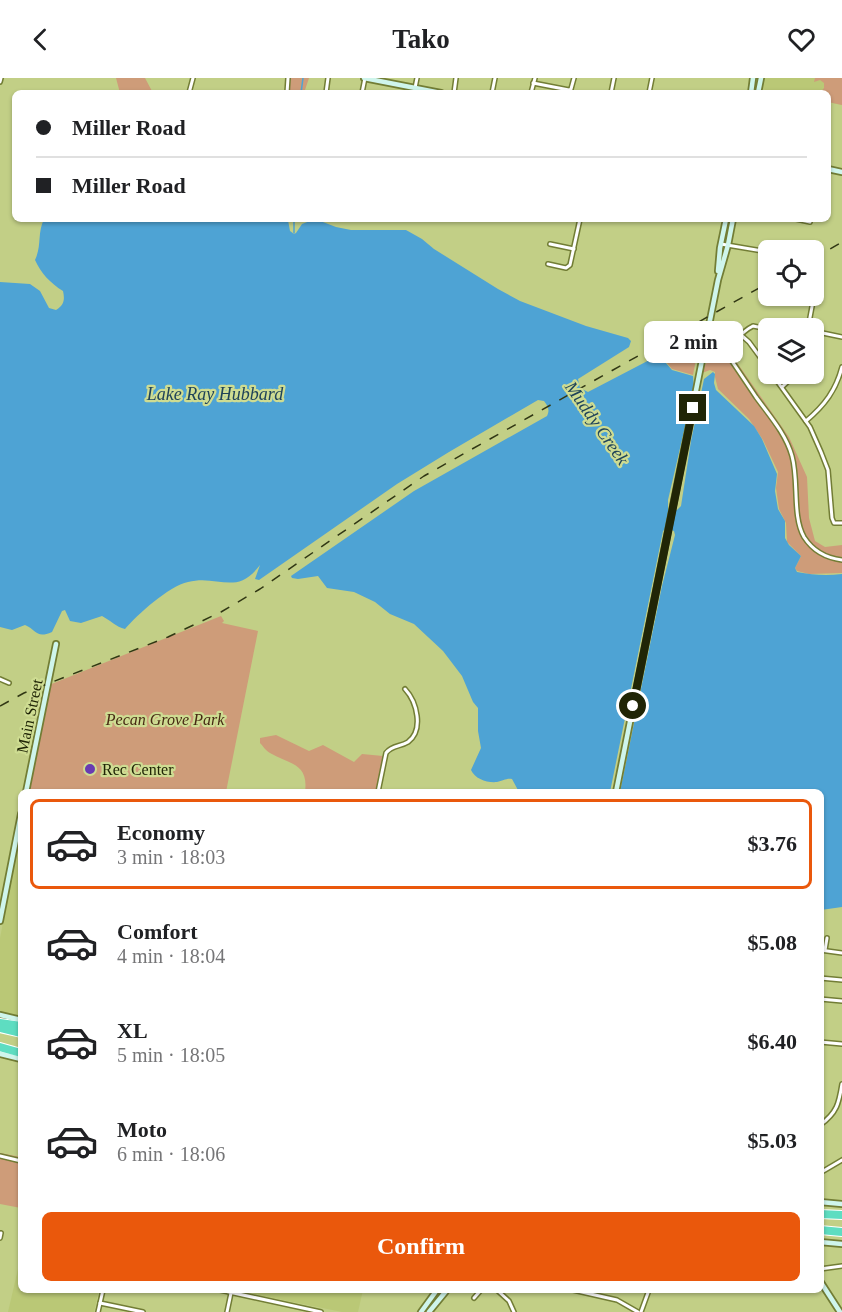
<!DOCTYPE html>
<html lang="en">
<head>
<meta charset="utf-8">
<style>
  :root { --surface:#fff; --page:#f6f6f6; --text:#202124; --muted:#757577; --line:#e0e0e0; --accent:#ea580c }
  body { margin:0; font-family:Georgia,serif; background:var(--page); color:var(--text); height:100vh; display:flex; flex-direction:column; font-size:22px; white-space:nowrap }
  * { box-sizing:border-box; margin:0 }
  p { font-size:20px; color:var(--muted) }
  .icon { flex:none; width:33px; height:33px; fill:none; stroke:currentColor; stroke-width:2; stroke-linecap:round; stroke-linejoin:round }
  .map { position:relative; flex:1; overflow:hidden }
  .drawer { position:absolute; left:18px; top:711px; width:806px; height:504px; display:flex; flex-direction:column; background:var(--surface); border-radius:9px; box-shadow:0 2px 4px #0004 }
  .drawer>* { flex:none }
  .hud { position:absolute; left:12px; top:12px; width:819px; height:132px; border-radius:9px; box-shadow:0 2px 4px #0004; display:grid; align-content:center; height:132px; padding:0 24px; background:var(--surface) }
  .buttons { position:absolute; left:758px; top:162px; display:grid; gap:12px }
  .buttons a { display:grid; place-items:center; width:66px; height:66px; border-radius:9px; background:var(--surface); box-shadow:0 2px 4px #0004; font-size:30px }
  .end { position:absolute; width:27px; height:27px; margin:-14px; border:8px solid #202506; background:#fff; box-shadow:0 0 0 3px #fff }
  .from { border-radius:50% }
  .bubble { position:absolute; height:42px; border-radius:9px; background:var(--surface); box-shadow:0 2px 4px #0004; font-size:20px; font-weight:700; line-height:42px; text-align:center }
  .hud b { display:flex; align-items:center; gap:21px; height:57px; font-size:22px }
  .hud b+b { border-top:2px solid var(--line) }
  .hud i { width:15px; height:15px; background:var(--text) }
  ul { padding:10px 0 0; list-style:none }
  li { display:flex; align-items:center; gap:18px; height:90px; margin:0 12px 9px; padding:0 12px; border:3px solid transparent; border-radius:9px }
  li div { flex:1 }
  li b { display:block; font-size:22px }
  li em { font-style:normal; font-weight:700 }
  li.on { border-color:var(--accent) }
  li>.icon { width:54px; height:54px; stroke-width:1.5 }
  .cta { display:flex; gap:12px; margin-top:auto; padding:12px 24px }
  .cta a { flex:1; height:69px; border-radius:9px; background:var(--accent); color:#fff; font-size:24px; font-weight:700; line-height:69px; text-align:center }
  header { display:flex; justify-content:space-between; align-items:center; height:78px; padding:0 24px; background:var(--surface); font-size:27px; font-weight:700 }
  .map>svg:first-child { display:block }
  .built { fill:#bac876 }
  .green { fill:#ce9c79 }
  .water { fill:#4ea3d4 }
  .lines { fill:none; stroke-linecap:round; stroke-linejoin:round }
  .stream { stroke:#4ea3d4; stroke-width:1.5 }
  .street-casing { stroke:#727d35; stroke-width:6 }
  .secondary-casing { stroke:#727d35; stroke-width:8 }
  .highway-casing { stroke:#fff; stroke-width:10 }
  .street { stroke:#fff; stroke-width:3 }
  .secondary { stroke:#cff5ec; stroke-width:4.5 }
  .highway { stroke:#5eddc1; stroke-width:8 }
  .rail { stroke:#313714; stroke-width:1.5; stroke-dasharray:10 10; stroke-linecap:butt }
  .route { stroke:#202506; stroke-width:8 }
  .poi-dot { fill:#693bb2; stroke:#cedc92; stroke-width:2 }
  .labels { text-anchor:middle; stroke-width:4.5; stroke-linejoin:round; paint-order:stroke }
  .street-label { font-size:16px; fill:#202506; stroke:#cedc92 }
  .park-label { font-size:16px; font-style:italic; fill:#472913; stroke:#cedc92 }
  .poi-label { font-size:16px; fill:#202506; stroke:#cedc92; text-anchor:start }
  .water-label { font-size:18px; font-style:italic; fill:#1f4359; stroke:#cedc92 }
</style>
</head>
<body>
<header><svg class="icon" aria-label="back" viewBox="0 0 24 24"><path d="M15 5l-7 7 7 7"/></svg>Tako<svg class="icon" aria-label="heart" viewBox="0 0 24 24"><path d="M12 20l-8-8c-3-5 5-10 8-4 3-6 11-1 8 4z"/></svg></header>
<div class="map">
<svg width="842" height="1234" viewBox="0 0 842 1234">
  <rect width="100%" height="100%" fill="#c2cf86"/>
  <!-- built -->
  <g class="built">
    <polygon points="763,0 842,0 842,27 828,24 828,15 781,15 761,11"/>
    <polygon points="21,752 21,938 0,934 0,860"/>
    <polygon points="21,1178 21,1212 99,1212 94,1234 8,1234"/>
    <polygon points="235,1212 363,1212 358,1234 342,1234"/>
  </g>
  <!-- green -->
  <g class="green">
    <polygon points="116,0 145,0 153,15 120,15"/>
    <polygon points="289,0 309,0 304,15 289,15"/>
    <polygon points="815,0 842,0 842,27 828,24 828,15 820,15 824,10 824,5 820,2 814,4"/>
    <polygon points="684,261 699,266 693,297 672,291 661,278"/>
    <polygon points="731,276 789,359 807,399 809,440 815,463 825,469 842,467 842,495 809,496 797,493 795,490 801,478 787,464 786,445 779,431 776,410 778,394 763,362 749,341 718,311 715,299 715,294 710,292 702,295 704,288 710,281"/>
    <polygon points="221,538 224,543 222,545 258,553 226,714 28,714 49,607"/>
    <path d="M276,657l33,16 14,-6 31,17 8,-8 21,2 -7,36h-71c4,-29 -16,-28 -35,-39 -4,-2 -7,-7 -10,-10v-5z"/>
    <polygon points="0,1075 21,1079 21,1130 0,1126"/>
  </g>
  <!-- water -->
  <path class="water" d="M44,141h240l4,1 2,11 4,3 2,-1 6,-9 13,-5 21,8 15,3h55l16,9 12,10 64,40 22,12 66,25 42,12 3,3 -2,6 -51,32 2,9 8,4 71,-37 13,15 21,6 1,12 -26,112v10h9l4,-4 10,-65 13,-62 9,-7 2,2 -1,9 2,7 38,36 8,13 15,35 -2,17 3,18 7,12v17l4,7 12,11 -6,12 2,4c16,3 29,4 45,2v333l-21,3 -1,-118h-200l42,-206 13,-51 -1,-4 -8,-3 -3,3 -53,261h-91l-7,-13c-6,-1 -9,2 -15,3 -10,1 -22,-3 -26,-12l10,-22 -3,-17v-23l-5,-6 -11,-26 -19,-25 -29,-27 -24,-10 -15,-12 -21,-10 -27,-4 -9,-12 -20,3 -6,-1 -1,-2 123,-85 133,-75c3,-6 1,-10 -3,-15l-6,-1 -89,52 -52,32 -138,96 -4,-1 5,-14c-24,32 -42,9 -72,17 -19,4 -51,33 -63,47 -9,-2 -15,-9 -23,-13l-21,7 -11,-2 -5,-11 -3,1 -10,21c-16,7 -15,-2 -27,-7l-13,5 -12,-3v-345l30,2 10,7 9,17 7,2c8,-5 9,-10 7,-19 -13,-8 -22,-18 -28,-31 7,-15 2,-26 9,-41z"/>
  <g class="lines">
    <!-- stream -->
    <g class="stream">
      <polyline points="301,15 303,0"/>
      <polyline points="294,155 294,141"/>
    </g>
    <!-- street casing -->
    <g class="street-casing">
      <g id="street">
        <polyline points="0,4 1,0"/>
        <polyline points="533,5 569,12 571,11 574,0"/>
        <polyline points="415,10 417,0"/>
        <polyline points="189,15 193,0"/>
        <polyline points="287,15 288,0"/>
        <polyline points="326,15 328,0"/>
        <polyline points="362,15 365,0"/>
        <polyline points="454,15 456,0"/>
        <polyline points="492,15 495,0"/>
        <polyline points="531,15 535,0"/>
        <polyline points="611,15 614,0"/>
        <polyline points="649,15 652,0"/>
        <polyline points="796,141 810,144"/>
        <polyline points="550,166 574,171"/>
        <polyline points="721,166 768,174"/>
        <polyline points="548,186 566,190 570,187 580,141"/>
        <polyline points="808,250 817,202 816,196"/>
        <polyline points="813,253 842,259"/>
        <polyline points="741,257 749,264 768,290"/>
        <path d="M725,273c11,16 21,31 31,46 13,18 30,37 36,59 7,25 0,60 12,81 9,14 22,21 38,23"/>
        <path d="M703,277c29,3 29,-19 50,-29l15,3"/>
        <polyline points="772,296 810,349 821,374 828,392 832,440 834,445 842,445"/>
        <polyline points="782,309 796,296"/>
        <path d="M806,343c19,-16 30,-31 36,-54"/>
        <polyline points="0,601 9,605"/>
        <path d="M378,714l8,-39c6,-8 14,-6 22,-11 16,-12 9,-40 -3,-53"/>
        <polyline points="820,872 842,875"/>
        <polyline points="825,872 827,860"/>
        <polyline points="820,900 842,902"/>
        <polyline points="820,921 842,923"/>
        <polyline points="820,964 842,966"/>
        <path d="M820,1047c17,-12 19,-22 22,-41"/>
        <polyline points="0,1078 21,1083"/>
        <polyline points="820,1095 842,1082"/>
        <polyline points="0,1160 1,1155"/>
        <polyline points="820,1191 842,1188"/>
        <polyline points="220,1212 321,1234"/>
        <polyline points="497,1212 509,1223 514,1234"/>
        <polyline points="573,1212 617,1222 638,1234"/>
        <polyline points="474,1220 481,1212"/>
        <polyline points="100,1225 143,1234"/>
        <polyline points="98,1234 103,1212"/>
        <polyline points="227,1234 231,1215"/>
        <polyline points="641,1234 649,1212"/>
      </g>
    </g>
    <!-- secondary casing -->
    <g class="secondary-casing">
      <g id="secondary">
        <polyline points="364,0 441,15"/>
        <polyline points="751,15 753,0"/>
        <polyline points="758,15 761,0"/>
        <polyline points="828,91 842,94"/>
        <polyline points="718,193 720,170 726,141"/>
        <polyline points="26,714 56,566"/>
        <polyline points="616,714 718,202 728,167 733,141"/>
        <polyline points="0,843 21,736"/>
        <polyline points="0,937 21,942"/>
        <polyline points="0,976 21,981"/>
        <polyline points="820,1124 842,1126"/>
        <polyline points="820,1164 842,1166"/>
        <polyline points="820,1203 840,1234"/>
        <polyline points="421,1234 437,1212"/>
        <polyline points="429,1234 447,1212"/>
      </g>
    </g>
    <!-- highway casing -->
    <g class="highway-casing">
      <g id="highway">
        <polyline points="0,945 21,948"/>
        <polyline points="0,950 21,955"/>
        <polyline points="0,969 21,975"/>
        <polyline points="820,1136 842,1137"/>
        <polyline points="820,1152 842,1154"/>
      </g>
    </g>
    <!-- street -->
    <use href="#street" class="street"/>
    <!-- secondary -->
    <use href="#secondary" class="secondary"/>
    <!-- highway -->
    <use href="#highway" class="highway"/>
    <!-- rail -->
    <g class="rail">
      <polyline points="813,181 842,164"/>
      <polyline points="0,628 24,615 168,559 221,534 260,511 424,398 768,205"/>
    </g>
  </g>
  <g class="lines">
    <!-- route -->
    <polyline class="route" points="633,628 693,330"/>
  </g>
  <!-- markers -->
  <circle class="poi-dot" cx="90" cy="691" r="6"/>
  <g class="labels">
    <!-- street labels -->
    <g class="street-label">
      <text transform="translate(29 638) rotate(-78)" y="6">Main Street</text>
    </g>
    <!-- park labels -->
    <g class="park-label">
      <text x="165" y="647">Pecan Grove Park</text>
    </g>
    <!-- poi labels -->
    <g class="poi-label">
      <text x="102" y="697">Rec Center</text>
    </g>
    <!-- water labels -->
    <g class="water-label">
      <text x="215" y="322">Lake Ray Hubbard</text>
      <text transform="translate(597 345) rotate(55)" y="6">Muddy Creek</text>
    </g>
  </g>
</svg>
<div class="buttons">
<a><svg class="icon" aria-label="locate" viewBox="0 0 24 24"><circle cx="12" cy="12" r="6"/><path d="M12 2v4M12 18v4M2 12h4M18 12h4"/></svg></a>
<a><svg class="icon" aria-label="layers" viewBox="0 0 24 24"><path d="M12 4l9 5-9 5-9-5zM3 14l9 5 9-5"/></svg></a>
</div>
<i class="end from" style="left:633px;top:628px"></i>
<i class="end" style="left:693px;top:330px"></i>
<div class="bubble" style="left:644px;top:243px;width:99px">2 min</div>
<div class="hud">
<b><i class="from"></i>Miller Road</b>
<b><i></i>Miller Road</b>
</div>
<section class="drawer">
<ul>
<li class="on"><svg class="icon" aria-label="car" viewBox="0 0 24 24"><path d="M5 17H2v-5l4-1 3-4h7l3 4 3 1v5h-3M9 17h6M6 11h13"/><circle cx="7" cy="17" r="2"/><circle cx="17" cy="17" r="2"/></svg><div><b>Economy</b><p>3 min · 18:03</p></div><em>$3.76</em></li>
<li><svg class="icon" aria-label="car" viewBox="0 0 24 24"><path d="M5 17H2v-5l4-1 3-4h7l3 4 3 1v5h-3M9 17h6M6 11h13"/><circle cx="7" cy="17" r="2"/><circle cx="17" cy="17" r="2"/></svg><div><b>Comfort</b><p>4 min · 18:04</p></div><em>$5.08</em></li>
<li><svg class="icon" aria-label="car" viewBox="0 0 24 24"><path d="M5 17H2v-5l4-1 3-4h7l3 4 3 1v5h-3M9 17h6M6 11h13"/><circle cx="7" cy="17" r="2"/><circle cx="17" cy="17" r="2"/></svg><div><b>XL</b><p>5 min · 18:05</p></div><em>$6.40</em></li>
<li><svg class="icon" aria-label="car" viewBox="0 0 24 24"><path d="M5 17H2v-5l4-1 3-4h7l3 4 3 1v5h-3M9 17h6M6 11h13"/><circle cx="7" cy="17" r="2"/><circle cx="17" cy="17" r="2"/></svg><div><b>Moto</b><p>6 min · 18:06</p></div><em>$5.03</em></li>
</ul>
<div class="cta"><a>Confirm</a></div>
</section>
</div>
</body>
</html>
